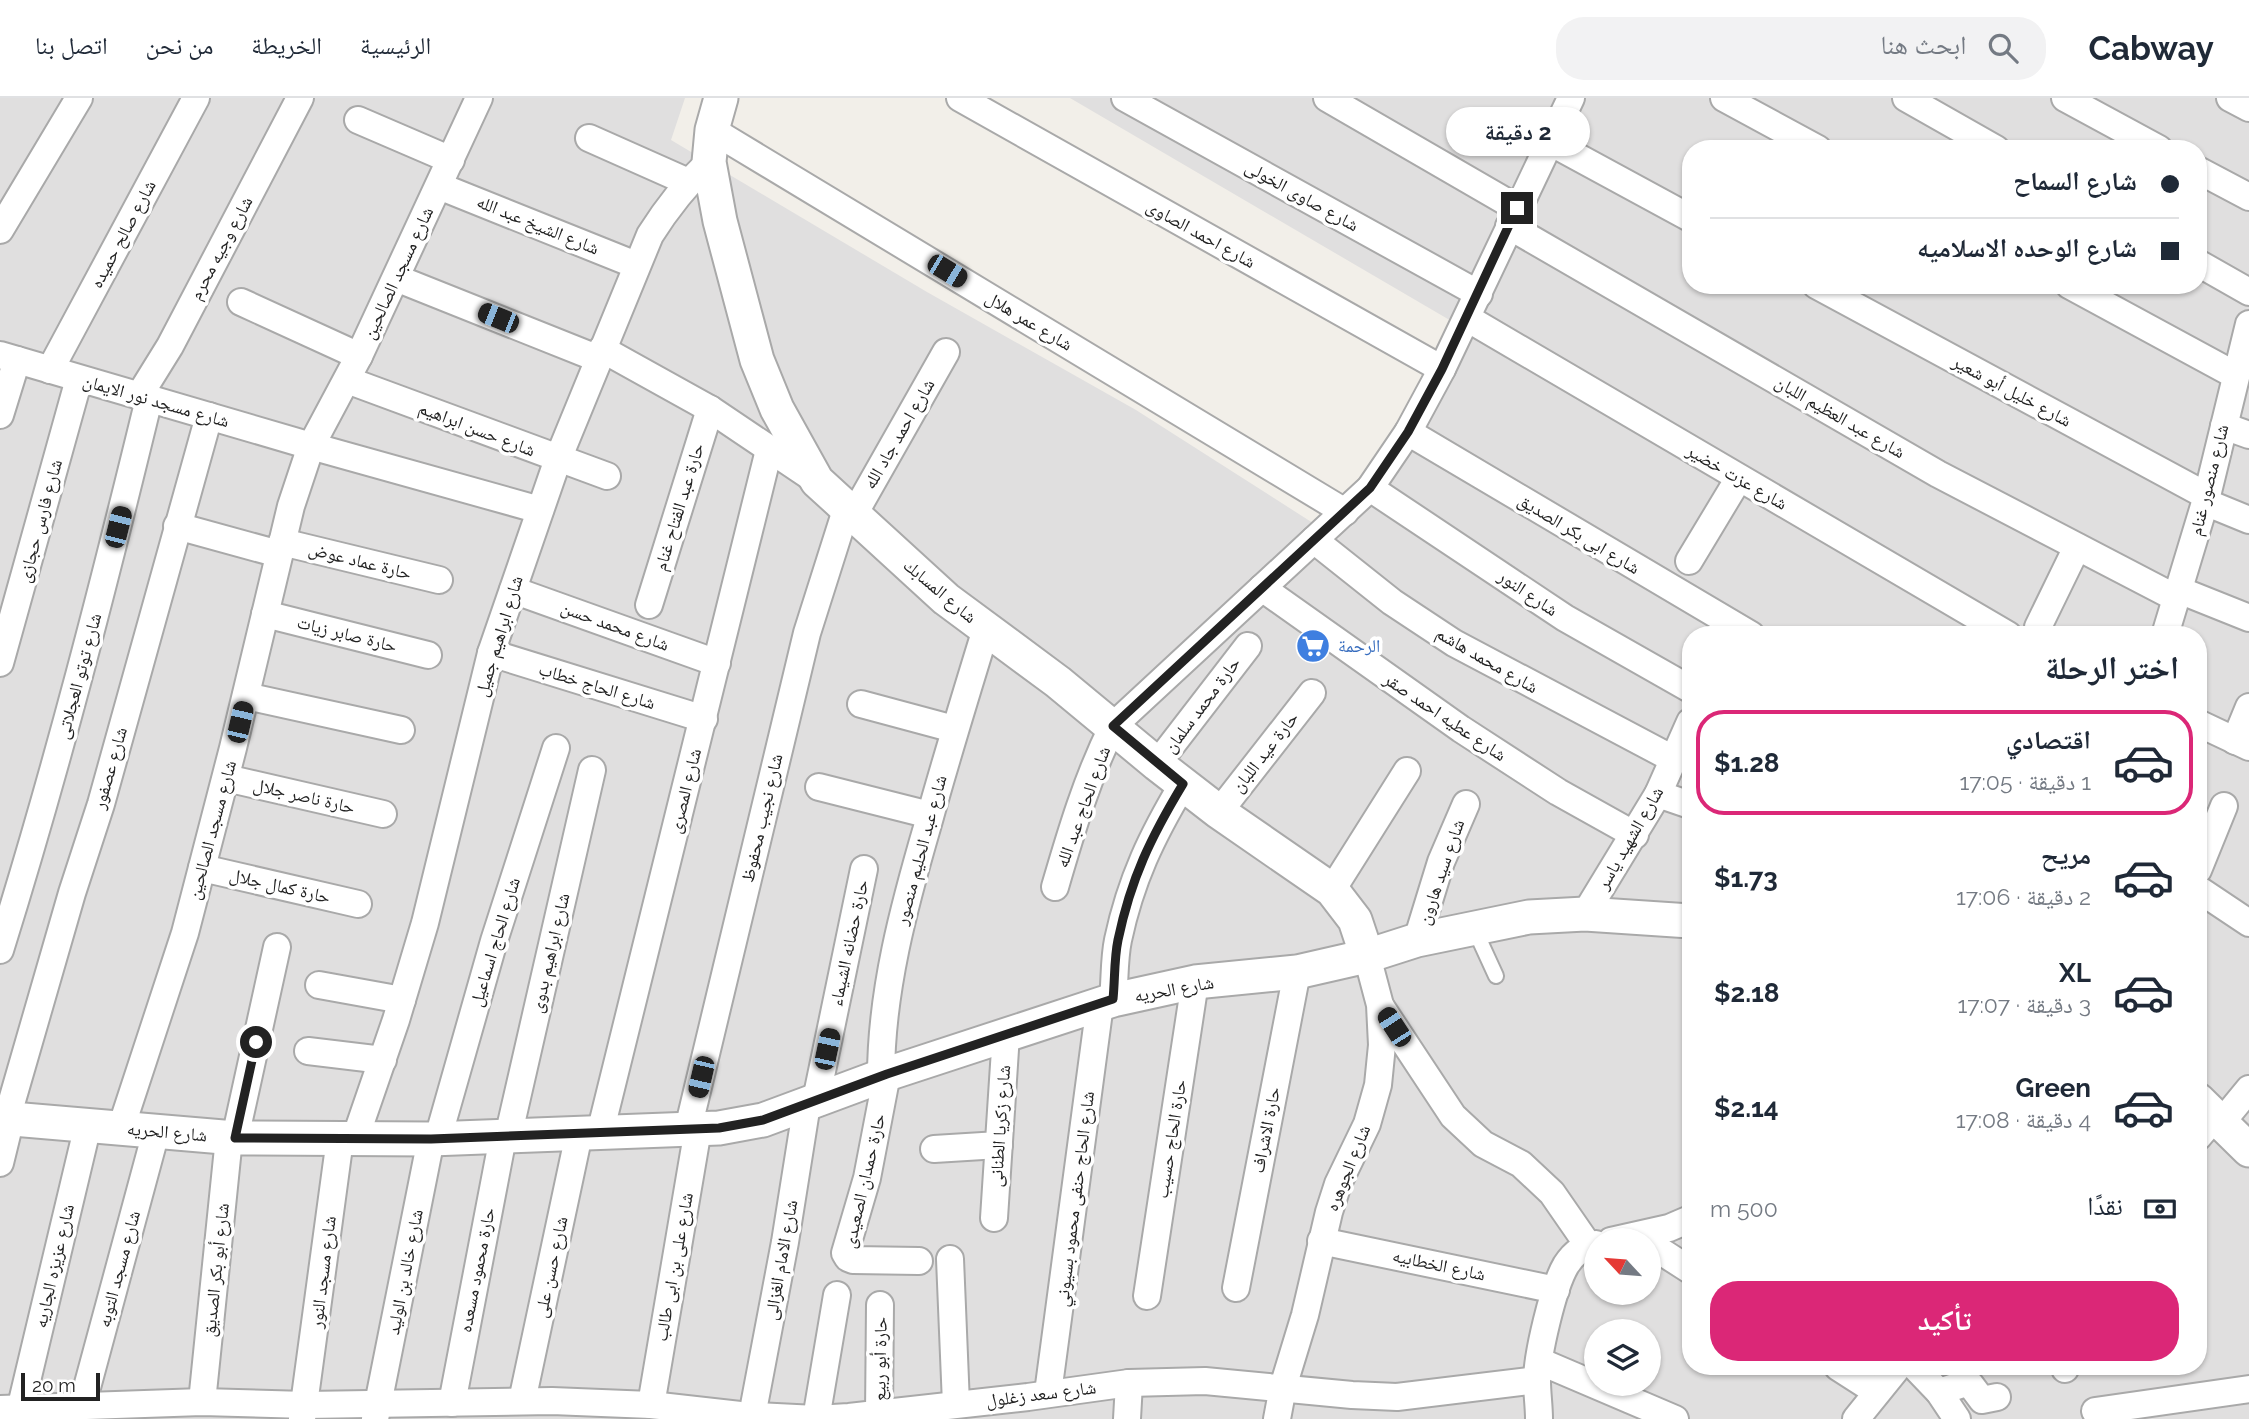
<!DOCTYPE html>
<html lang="ar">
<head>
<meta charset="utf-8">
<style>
  :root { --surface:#fff; --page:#f2f2f3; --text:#1f2937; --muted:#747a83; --line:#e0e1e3; --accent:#db2777 }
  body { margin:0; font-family:Raleway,"Noto Naskh Arabic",sans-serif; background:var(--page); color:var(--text); direction:rtl; height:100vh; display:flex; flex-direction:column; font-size:26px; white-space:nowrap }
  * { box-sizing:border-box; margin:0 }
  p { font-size:23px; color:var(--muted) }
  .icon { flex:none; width:38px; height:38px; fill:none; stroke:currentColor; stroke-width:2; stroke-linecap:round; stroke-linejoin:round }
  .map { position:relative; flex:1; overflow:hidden; direction:ltr }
  .drawer { position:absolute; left:1682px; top:528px; width:525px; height:749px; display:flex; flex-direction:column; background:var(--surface); border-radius:28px; box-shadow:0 2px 5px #0004; direction:rtl }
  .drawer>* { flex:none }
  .banner { position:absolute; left:1682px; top:42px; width:525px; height:154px; border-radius:28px; box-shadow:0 2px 5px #0004; direction:rtl; display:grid; align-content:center; height:154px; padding:0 28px; background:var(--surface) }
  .needle { width:46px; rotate:296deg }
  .tools { position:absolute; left:1584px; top:1130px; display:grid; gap:14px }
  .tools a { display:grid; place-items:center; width:77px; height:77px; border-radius:50%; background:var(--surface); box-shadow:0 2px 5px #0004; font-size:35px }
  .scale { position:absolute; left:21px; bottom:18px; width:79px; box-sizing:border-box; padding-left:7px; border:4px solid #222; border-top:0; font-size:19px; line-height:24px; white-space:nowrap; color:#222; -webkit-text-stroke:5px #fff; paint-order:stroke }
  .end { position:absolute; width:32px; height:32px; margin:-16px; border:9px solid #222; background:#fff; box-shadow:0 0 0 4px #fff }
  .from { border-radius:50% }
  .bubble { position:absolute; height:49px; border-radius:24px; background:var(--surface); box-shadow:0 2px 5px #0004; font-size:23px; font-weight:700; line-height:49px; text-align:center; direction:rtl }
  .car { position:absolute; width:21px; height:42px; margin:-21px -10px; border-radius:9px; box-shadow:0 0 5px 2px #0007; background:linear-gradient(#222 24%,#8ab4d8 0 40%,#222 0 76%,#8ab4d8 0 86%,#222 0) }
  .banner b { display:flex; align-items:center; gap:24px; height:66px; font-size:26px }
  .banner b+b { border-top:2px solid var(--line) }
  .banner i { width:18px; height:18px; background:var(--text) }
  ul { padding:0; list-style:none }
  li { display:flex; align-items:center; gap:21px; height:105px; margin:0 14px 10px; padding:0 14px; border:4px solid transparent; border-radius:28px }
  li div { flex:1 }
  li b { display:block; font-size:26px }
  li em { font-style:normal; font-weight:700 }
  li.current { border-color:var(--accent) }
  li>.icon { width:63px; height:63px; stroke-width:1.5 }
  h2 { padding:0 28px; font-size:32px; line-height:84px }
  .pay { display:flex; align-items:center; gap:18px; height:77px; padding:0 28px; font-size:26px }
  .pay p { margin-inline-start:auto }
  .primary-button { display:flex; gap:14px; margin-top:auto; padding:14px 28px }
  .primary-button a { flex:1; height:80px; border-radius:28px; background:var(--accent); color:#fff; font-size:28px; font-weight:700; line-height:80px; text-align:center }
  header { display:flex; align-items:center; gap:42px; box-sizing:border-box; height:98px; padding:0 35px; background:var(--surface); border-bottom:2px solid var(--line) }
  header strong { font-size:33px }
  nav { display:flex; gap:38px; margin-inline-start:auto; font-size:24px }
  .search { width:490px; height:63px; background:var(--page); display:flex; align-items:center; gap:18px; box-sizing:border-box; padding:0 24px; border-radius:28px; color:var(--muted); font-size:26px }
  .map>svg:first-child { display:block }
  .residential { fill:#e0dfdf; fill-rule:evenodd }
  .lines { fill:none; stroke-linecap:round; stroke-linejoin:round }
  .service-casing { stroke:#a9a9a9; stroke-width:18 }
  .minor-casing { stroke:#a9a9a9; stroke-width:30 }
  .tertiary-casing { stroke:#a9a9a9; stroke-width:37 }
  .service { stroke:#fff; stroke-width:14 }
  .minor { stroke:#fff; stroke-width:26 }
  .tertiary { stroke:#fff; stroke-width:33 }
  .route { stroke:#222; stroke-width:9 }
  .labels { text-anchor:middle; stroke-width:7; stroke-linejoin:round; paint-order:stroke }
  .street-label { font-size:18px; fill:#222; stroke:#fff }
  .shop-label { font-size:18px; fill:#366cbe; stroke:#fff; text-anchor:start }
</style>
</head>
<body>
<header>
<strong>Cabway</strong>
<div class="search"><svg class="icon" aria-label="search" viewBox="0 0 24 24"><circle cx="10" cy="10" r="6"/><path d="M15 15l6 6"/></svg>ابحث هنا</div>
<nav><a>الرئيسية</a><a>الخريطة</a><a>من نحن</a><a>اتصل بنا</a></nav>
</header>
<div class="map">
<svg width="2249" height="1321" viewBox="0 0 2249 1321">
  <rect width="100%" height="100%" fill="#f2efe9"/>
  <!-- residential -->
  <path class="residential" d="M0,0h685l-14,42 256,152 209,118 202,129 115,-217 -383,-224h1179v1321h-2249zM1690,51h508v136h-508zM1690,537h508v732h-508zM1596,1143h52v52h-52zM1596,1234h52v52h-52z"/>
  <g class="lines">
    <!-- service casing -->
    <g class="service-casing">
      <polyline id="service" points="1474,830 1496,878"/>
    </g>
    <!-- minor casing -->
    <g class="minor-casing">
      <g id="minor">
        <polyline points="960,0 1442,271"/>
        <polyline points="1125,0 1479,196"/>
        <polyline points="1327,0 1517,110"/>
        <polyline points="1724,0 1818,51"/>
        <polyline points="1906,0 1996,51"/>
        <polyline points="2065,0 2159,51"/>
        <polyline points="2230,0 2249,10"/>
        <polyline points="358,22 451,62"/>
        <polyline points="712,32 1345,414"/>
        <polyline points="589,40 688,84"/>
        <polyline points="1550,44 1690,120"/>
        <polyline points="2198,72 2249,99"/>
        <polyline points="439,88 636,167"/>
        <polyline points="1509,128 1938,376 2176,500"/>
        <polyline points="0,132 79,0"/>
        <polyline points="2198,165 2249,194"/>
        <polyline points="396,180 599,261"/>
        <polyline points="1816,187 2207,398"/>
        <polyline points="2069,187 2235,277"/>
        <polyline points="241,204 359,258"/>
        <polyline points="1467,220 2008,537"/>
        <polyline points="602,251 710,311 817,383"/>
        <polyline points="0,257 311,348 540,412"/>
        <polyline points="50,272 196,0"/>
        <polyline points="347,282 607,378"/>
        <polyline points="139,298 170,248 300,0"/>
        <polyline points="0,317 17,262"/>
        <polyline points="2224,328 2249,337"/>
        <polyline points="1408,334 1751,537"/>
        <polyline points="1370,390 1565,520 1690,591"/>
        <polyline points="2205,404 2249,422"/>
        <polyline points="853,418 946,254"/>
        <polyline points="177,428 279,456"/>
        <polyline points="1314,442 1392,504 1454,545 1673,661"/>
        <polyline points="282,444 439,482"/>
        <polyline points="1689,463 1739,380"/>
        <polyline points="1262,490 1461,631 1558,694 1635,737"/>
        <polyline points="513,492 717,565"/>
        <polyline points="2179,492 2249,520"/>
        <polyline points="649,507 710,311"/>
        <polyline points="265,516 428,557"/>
        <polyline points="2038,529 2077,449"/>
        <polyline points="2165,537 2207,398 2249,226"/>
        <polyline points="491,555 704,621"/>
        <polyline points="0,565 79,281"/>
        <polyline points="246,598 401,632"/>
        <polyline points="861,606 954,631"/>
        <polyline points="2198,625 2249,649"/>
        <polyline points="2235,643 2249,609"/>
        <polyline points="1157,666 1248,548"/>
        <polyline points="226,680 383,716"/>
        <polyline points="819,689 930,717"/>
        <polyline points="1658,696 1690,707"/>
        <polyline points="1219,714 1312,595"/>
        <polyline points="202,770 358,806"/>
        <polyline points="2198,772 2224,708"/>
        <path d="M1055,789c16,-55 32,-109 58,-161l257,-238 38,-56 34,-63 129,-271"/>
        <polyline points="2198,791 2249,825"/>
        <polyline points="1332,792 1407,673"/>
        <polyline points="1585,816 1658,696 1690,624"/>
        <polyline points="1417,842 1441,764 1466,706"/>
        <path d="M0,852c57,-182 104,-366 149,-551"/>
        <polyline points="319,887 402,902"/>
        <path d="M1113,902c2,-20 1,-41 5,-60 13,-61 34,-104 65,-156"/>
        <polyline points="1381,909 1453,1018 1483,1046 1521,1066 1552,1095 1588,1147"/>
        <polyline points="308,953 383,962"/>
        <polyline points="887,976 867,1080 845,1155 848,1160 853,1162 919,1163"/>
        <path d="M881,979c0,-86 23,-171 47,-253 18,-65 38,-130 58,-195"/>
        <polyline points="816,1002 864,771"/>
        <polyline points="7,1020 72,795 101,706 209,318"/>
        <polyline points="2221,1025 2249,991"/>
        <polyline points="121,1030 185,835 233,650 291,408 311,348 359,258 479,0"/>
        <polyline points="688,1031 807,535 846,412"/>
        <polyline points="600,1035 769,352"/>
        <polyline points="508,1039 592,672"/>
        <polyline points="2198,1039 2215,1019"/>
        <polyline points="235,1040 277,849"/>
        <polyline points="438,1040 494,843 556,650"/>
        <path d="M355,1041l41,-119 29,-97 66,-270 67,-194 92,-224c17,-27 35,-50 59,-73"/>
        <polyline points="934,1051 999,1047"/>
        <polyline points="0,1065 11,1020"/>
        <polyline points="994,1120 1006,936"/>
        <polyline points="1321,1143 1556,1192"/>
        <polyline points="1611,1143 1669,1130 1690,1121"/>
        <polyline points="1648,1145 1690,1172"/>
        <polyline points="950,1161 956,1306"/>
        <polyline points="1236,1190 1297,874"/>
        <polyline points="1147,1198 1195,884"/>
        <polyline points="1539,1263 1675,1321"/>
        <polyline points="1838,1269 1877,1294"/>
        <polyline points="1915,1269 1939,1294 1957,1321"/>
        <polyline points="2065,1271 2066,1269"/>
        <polyline points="1939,1294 1966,1285 1970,1286 1982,1302 1997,1299"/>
        <polyline points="1048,1295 1100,906"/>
        <polyline points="522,1303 579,1036"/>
        <polyline points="202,1304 229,1040"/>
        <polyline points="452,1305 503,1039"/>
        <polyline points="651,1307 698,1031"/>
        <polyline points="21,1308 88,1027"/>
        <polyline points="82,1308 156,1034"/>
        <polyline points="0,1311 202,1304 306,1307 552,1303 651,1307 740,1317 816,1321 849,1319 1028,1299 1129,1285 1205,1283 1352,1297 1397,1299 1537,1282"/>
        <polyline points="2095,1313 2249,1291"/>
        <polyline points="879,1316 880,1207"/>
        <polyline points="752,1318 785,1144 807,1006"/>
        <polyline points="302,1321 340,1041"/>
        <polyline points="375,1321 431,1041"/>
        <polyline points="816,1321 837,1197"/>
        <polyline points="1127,1321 1129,1285"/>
        <polyline points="1277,1321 1283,1289 1305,1217 1329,1114 1338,1086 1367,1026 1378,987 1382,947 1380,907 1367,858"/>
        <path d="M1539,1321c0,-13 -2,-26 -2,-38 0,-26 16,-94 29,-116 7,-11 17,-19 30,-21"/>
        <polyline points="1856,1321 1898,1269"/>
      </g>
    </g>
    <!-- tertiary casing -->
    <g class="tertiary-casing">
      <g id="tertiary">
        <polyline points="721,0 712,32 709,64 720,123 757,262 777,311 817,383 946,501 1058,584 1157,666 1219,714 1332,792 1355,822 1367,858"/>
        <polyline points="2198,1002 2249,1052"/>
        <polyline points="0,1020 235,1040 431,1041 719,1030 763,1022 887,976 1113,902 1195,884 1297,874 1367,858 1417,842 1529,819 1585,816 1690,823"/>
      </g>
    </g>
    <!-- service -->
    <use href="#service" class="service"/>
    <!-- minor -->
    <use href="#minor" class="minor"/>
    <!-- tertiary -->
    <use href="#tertiary" class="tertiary"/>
  </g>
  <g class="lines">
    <!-- route -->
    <path class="route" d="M256,944l-21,96 196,1 288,-11 44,-8 124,-46 226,-75c2,-19 1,-40 5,-59 13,-62 33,-103 65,-156l-70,-58 257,-238 38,-56 34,-63 75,-161"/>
  </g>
  <!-- icons -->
  <defs>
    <g id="supermarket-disc" transform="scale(1.75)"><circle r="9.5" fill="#3f7fe0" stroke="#fff"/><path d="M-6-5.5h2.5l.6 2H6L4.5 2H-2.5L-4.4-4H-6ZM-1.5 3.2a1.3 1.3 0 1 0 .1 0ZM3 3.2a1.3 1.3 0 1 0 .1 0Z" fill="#fff"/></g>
  </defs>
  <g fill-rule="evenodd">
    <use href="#supermarket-disc" x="1313" y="548"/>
  </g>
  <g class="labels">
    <!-- street labels -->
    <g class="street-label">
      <text transform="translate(1302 98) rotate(29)" y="6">شارع صاوى الخولى</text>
      <text transform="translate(538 127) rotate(22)" y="6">شارع الشيخ عبد الله</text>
      <text transform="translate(123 136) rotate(-62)" y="6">شارع صالح حميده</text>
      <text transform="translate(1201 136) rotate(29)" y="6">شارع احمد الصاوى</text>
      <text transform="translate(221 150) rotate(-62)" y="6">شارع وجيه محرم</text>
      <text transform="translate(398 175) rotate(-65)" y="6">شارع مسجد الصالحين</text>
      <text transform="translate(1029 223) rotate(31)" y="6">شارع عمر هلال</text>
      <text transform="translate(2012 293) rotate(28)" y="6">شارع خليل أبو شعير</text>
      <text transform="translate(156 303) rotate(16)" y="6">شارع مسجد نور الايمان</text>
      <text transform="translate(1840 319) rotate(30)" y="6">شارع عبد العظيم اللبان</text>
      <text transform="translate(477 331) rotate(21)" y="6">شارع حسن ابراهيم</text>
      <text transform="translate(899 336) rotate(-60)" y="6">شارع احمد جاد الله</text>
      <text transform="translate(1737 379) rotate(30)" y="6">شارع عزت خضير</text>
      <text transform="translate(2209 382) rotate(-76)" y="6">شارع منصور غنام</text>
      <text transform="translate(679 409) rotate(-73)" y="6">حارة عبد الفتاح غنام</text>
      <text transform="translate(40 423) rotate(-75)" y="6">شارع فارس حجازى</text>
      <text transform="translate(1579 436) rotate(31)" y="6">شارع ابى بكر الصديق</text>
      <text transform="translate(360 463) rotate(14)" y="6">حارة عماد عوض</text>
      <text transform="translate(940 493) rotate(40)" y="6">شارع المسابك</text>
      <text transform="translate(1528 495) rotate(34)" y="6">شارع النور</text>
      <text transform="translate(615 528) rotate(20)" y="6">شارع محمد حسن</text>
      <text transform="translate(347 536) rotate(14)" y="6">حارة صابر زيات</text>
      <text transform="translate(499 538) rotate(-73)" y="6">شارع ابراهيم جميل</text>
      <text transform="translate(1487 562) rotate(30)" y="6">شارع محمد هاشم</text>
      <text transform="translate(79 578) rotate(-75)" y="6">شارع توتو العجلاتى</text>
      <text transform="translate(597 588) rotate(17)" y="6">شارع الحاج خطاب</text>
      <text transform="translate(1202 607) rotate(-53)" y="6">حارة محمد سلمان</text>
      <text transform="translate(1445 619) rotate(34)" y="6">شارع عطيه احمد صقر</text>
      <text transform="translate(1265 654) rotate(-52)" y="6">حارة عيد اللبان</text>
      <text transform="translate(110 670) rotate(-74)" y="6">شارع عصفور</text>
      <text transform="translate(685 693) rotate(-76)" y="6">شارع المصرى</text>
      <text transform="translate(304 698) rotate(13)" y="6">حارة ناصر جلال</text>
      <text transform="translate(1083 709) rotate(-70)" y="6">شارع الحاج عبد الله</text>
      <text transform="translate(762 720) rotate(-77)" y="6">شارع نجيب محفوظ</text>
      <text transform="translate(212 732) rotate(-75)" y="6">شارع مسجد الصالحين</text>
      <text transform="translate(1630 740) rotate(-60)" y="6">شارع الشهيد ياسر</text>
      <text transform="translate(921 752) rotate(-75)" y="6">شارع عبد الحليم منصور</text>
      <text transform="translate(1441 774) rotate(-71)" y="6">شارع سيد هارون</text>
      <text transform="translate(280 788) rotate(13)" y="6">حارة كمال جلال</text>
      <text transform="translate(495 844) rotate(-73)" y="6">شارع الحاج اسماعيل</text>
      <text transform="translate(849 845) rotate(-78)" y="6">حارة حضانه الشيماء</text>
      <text transform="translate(550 855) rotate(-77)" y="6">شارع ابراهيم بدوى</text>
      <text transform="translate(1174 891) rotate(-10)" y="6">شارع الحريه</text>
      <text transform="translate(1000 1028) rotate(-86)" y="6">شارع زكريا الطنانى</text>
      <text transform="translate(1266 1032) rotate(-79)" y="6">حارة الاشراف</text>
      <text transform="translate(167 1034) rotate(5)" y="6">شارع الحريه</text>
      <text transform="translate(1171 1041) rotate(-81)" y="6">حارة الحاج حسيب</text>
      <text transform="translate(1348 1070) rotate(-68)" y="6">شارع الجوهره</text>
      <text transform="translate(864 1083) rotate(-77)" y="6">حارة حمدان الصعيدى</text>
      <text transform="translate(1075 1101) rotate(-83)" y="6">شارع الحاج حنفى محمود بسيوني</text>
      <text transform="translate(781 1162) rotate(-80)" y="6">شارع الامام الغزالى</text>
      <text transform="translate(1439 1167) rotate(12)" y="6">شارع الخطابيه</text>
      <text transform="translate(54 1168) rotate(-77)" y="6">شارع عزيزه الجاريه</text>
      <text transform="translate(551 1169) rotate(-78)" y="6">شارع حسن على</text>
      <text transform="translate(674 1169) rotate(-80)" y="6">شارع على بن ابى طالب</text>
      <text transform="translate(119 1171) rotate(-75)" y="6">شارع مسجد التوبه</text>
      <text transform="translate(216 1172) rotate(-84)" y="6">شارع أبو بكر الصديق</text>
      <text transform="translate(477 1172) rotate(-79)" y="6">حارة محمود مسعده</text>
      <text transform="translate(323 1174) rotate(-83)" y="6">شارع مسجد النور</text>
      <text transform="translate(405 1174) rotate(-79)" y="6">شارع خالد بن الوليد</text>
      <text transform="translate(880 1261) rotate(-89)" y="6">حارة أبو ربيع</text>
      <text transform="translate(1041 1296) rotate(-7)" y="6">شارع سعد زغلول</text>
    </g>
    <!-- shop labels -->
    <g class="shop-label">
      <text x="1338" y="554">الرحمة</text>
    </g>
  </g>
</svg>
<div class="tools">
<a><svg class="needle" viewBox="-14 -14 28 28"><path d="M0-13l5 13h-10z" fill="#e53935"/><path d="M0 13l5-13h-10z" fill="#747a83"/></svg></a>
<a><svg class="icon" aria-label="layers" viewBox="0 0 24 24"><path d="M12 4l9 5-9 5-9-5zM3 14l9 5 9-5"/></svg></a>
</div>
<div class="scale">20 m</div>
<i class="end from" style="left:256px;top:944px"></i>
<i class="end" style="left:1517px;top:110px"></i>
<div class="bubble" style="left:1446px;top:9px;width:144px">2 دقيقة</div>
<i class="car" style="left:947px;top:173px;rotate:121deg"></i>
<i class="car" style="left:498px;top:220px;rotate:292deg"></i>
<i class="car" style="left:118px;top:429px;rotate:14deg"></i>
<i class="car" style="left:240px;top:624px;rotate:13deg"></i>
<i class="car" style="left:1394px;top:929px;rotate:327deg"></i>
<i class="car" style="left:827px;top:951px;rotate:12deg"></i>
<i class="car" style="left:701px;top:979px;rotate:193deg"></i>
<div class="banner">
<b><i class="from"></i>شارع السماح</b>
<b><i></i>شارع الوحده الاسلاميه</b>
</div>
<section class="drawer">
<h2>اختر الرحلة</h2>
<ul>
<li class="current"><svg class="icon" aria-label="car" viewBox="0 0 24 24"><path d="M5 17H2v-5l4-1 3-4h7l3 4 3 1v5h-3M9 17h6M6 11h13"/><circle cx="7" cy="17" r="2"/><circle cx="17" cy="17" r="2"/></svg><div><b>اقتصادي</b><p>1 دقيقة · 17:05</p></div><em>$1.28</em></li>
<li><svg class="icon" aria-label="car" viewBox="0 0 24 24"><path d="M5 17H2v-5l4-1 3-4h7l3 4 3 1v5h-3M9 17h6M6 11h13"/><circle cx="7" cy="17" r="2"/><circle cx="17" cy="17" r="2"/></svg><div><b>مريح</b><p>2 دقيقة · 17:06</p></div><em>$1.73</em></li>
<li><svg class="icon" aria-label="car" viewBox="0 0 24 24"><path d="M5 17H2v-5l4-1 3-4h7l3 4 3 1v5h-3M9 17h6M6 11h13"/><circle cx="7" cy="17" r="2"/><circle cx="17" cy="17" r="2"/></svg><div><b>XL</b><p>3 دقيقة · 17:07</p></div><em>$2.18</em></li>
<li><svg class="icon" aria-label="car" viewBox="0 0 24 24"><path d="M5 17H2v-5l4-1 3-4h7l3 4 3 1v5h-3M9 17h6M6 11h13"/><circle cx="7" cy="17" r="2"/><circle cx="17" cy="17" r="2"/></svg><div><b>Green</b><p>4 دقيقة · 17:08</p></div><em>$2.14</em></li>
</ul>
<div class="pay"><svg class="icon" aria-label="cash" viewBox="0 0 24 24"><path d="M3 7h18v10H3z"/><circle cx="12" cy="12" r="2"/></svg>نقدًا<p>500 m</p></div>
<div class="primary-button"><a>تأكيد</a></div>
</section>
</div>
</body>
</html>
